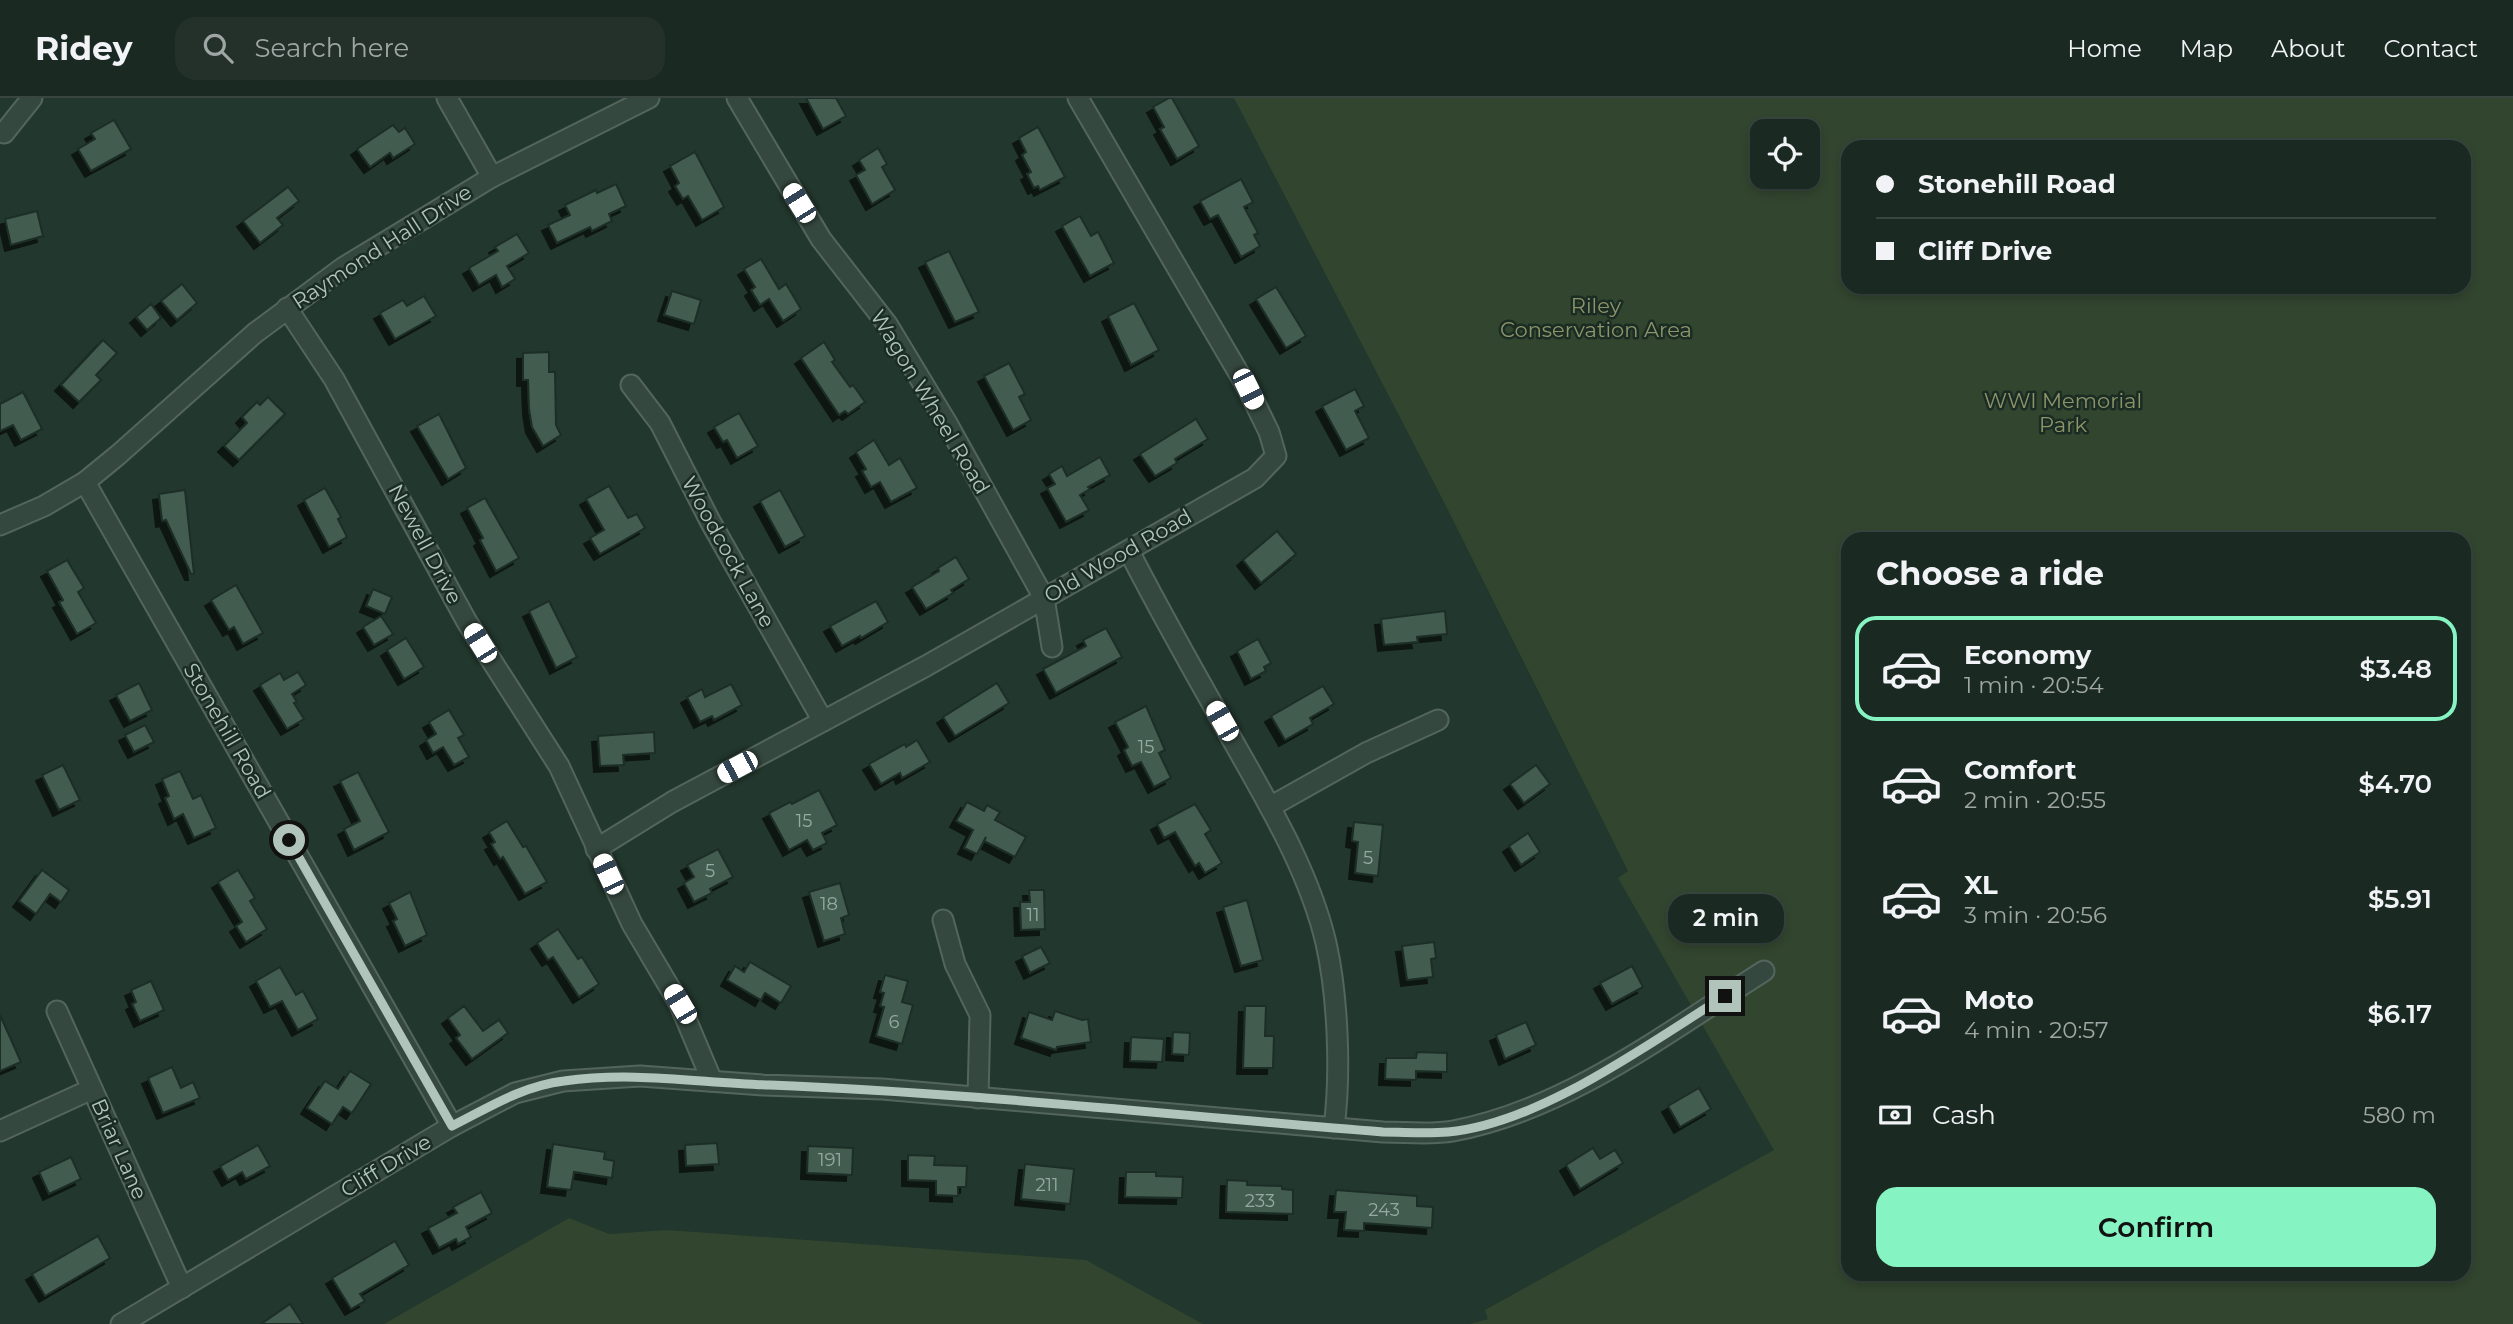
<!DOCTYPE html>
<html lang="en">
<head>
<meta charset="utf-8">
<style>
  :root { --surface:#1a2922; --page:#23312a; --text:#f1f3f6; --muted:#9fa6a5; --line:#384540; --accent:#86f3c2 }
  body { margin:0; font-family:Montserrat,sans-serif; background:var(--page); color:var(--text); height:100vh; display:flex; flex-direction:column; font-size:26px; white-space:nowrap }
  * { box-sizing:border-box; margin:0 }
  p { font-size:23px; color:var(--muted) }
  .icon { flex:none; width:38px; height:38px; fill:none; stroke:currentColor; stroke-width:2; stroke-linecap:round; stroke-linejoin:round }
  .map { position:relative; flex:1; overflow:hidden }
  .details { position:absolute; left:1841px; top:434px; width:630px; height:749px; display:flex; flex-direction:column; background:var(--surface); border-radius:21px; box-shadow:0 4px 10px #0003,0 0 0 2px var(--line) }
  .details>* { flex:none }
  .hud { position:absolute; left:1841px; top:42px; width:630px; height:154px; border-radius:21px; box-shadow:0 4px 10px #0003,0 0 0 2px var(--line); display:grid; align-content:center; height:154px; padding:0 35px; background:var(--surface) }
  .controls { position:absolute; left:1750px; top:21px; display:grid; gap:14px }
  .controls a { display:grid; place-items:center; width:70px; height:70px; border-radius:14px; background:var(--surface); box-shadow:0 4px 10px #0003,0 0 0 2px var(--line); font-size:35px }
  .end { position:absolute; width:32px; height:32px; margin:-16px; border:9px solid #b0c4bb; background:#111; box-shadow:0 0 0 4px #111 }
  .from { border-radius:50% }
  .bubble { position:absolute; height:49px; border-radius:21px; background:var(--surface); box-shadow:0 4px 10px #0003,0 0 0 2px var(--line); font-size:23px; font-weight:600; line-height:49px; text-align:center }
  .car { position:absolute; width:21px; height:42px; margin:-21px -10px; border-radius:9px; box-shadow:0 0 5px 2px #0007; background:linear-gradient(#fff 24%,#345 0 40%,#fff 0 76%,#345 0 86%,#fff 0) }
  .hud b { display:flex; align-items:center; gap:24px; height:66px; font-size:26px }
  .hud b+b { border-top:2px solid var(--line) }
  .hud i { width:18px; height:18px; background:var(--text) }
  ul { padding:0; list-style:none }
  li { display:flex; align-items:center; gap:21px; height:105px; margin:0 14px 10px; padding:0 21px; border:4px solid transparent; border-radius:21px }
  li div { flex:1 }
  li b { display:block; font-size:26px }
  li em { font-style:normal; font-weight:600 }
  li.current { border-color:var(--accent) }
  li>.icon { width:63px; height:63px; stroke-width:1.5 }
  h2 { padding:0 35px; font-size:32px; line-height:84px }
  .pay { display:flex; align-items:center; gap:18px; height:77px; padding:0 35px; font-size:26px }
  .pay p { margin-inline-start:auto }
  .cta { display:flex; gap:14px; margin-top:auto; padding:14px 35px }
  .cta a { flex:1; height:80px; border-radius:21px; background:var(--accent); color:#111; font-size:28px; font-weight:600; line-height:80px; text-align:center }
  header { display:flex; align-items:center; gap:42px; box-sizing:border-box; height:98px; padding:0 35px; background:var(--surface); border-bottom:2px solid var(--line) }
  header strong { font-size:33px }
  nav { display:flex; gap:38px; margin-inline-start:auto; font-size:24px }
  .search { width:490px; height:63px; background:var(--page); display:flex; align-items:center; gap:18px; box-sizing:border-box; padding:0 24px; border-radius:21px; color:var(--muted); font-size:26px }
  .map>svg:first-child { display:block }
  .green { fill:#32452e; fill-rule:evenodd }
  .building { fill:#435c50; stroke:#1c2e26; stroke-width:2; filter:url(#shadow) }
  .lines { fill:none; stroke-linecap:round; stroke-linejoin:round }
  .minor-casing { stroke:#53655d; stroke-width:23 }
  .minor { stroke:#35483f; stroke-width:19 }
  .route { stroke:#b0c4bb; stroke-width:9 }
  .labels { text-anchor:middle; stroke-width:5; stroke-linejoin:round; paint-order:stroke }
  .number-label { font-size:18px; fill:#95aaa0 }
  .street-label { font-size:21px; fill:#b0c4bb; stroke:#1a2c24 }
  .park-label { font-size:21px; fill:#8c9468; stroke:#1a2c24 }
</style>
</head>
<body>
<header>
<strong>Ridey</strong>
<div class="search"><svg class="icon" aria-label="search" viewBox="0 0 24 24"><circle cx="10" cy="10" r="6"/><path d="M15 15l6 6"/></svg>Search here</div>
<nav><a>Home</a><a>Map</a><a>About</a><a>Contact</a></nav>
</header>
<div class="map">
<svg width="2513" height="1226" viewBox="0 0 2513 1226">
  <defs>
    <filter id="shadow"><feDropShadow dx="-6" dy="6" stdDeviation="0" flood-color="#0009"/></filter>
  </defs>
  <rect width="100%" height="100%" fill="#22372d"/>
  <!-- green -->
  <g class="green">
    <path d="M1234,0h1279v1226h-1043l18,-5 -3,-9 289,-160 -156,-272 10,-7 -183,-367zM1762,33h46v46h-46zM1848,49h616v140h-616zM1848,441h616v735h-616z"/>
    <polygon points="569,1120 609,1136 667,1132 1086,1162 1203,1226 384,1226"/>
  </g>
  <!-- building -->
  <g class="building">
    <polygon points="806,0 836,0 846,18 823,31"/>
    <polygon points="1169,0 1172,0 1199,48 1177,61 1160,31 1164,29 1153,9"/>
    <polygon points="114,22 131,51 91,73 78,51 95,41 91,35"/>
    <polygon points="393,27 399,34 405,30 415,46 393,60 390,55 370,69 357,51"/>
    <polygon points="1038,29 1065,79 1040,92 1038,88 1034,90 1027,76 1031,74 1022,57 1026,54 1019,40"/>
    <polygon points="878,50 887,66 882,69 895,92 872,106 856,77 865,72 859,62"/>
    <polygon points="695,54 724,109 702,122 688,98 683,101 675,88 679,85 670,68"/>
    <polygon points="1241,81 1253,104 1244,109 1258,135 1254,137 1260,148 1241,159 1218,117 1210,121 1200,103"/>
    <polygon points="616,86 626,108 609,116 612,123 592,133 590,129 557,145 548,127 570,117 565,107 596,92 597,95"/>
    <polygon points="288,89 299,103 277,120 283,127 260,145 243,123"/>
    <polygon points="37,113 43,138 11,147 5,121"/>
    <polygon points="1080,118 1091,138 1098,134 1114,165 1090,178 1062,128"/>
    <polygon points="517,136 529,155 507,168 515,181 502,189 496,177 479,187 469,170 498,153 495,149"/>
    <polygon points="949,153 979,214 955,224 925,164"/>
    <polygon points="761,161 779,191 786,186 801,211 783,223 769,201 760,207 751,192 755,189 744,171"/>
    <polygon points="182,186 197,205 177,222 161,203"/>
    <polygon points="1276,189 1306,238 1286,250 1256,201"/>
    <polygon points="672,193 701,202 694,226 664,217"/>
    <polygon points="424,198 436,218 395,241 380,215 403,202 407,208"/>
    <polygon points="1134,205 1159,252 1131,267 1108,218"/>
    <polygon points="151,206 161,220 147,232 136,219"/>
    <polygon points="103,242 117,255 96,277 101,282 79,304 61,287"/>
    <polygon points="824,244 835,262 832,264 850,289 853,287 865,304 848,316 845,313 839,317 801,260"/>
    <polygon points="549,254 549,274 555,274 556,327 561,337 543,348 532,329 529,311 528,282 523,282 523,255"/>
    <polygon points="1009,265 1025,296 1019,299 1031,322 1013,332 984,278"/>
    <polygon points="1355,291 1364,308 1355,313 1369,340 1346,352 1322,308"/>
    <polygon points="23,294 42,331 21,342 13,327 0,333 0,306"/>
    <polygon points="268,299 285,316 239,362 224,348 247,325 242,319 257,304 260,307"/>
    <polygon points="739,315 758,348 737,360 727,342 723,344 714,329"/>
    <polygon points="439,316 466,370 448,381 417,328"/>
    <polygon points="1196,321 1208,341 1175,361 1177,365 1155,378 1140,356"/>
    <polygon points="874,342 889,367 900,360 917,390 891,404 880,384 871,389 862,373 866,371 856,354"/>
    <polygon points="1100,359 1110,377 1088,389 1090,391 1080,397 1089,412 1066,424 1047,390 1055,386 1049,376 1062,368 1067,378"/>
    <polygon points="609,388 628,420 637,416 645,430 600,456 590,440 604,432 586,401"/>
    <polygon points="325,390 341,419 338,421 347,439 329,449 304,402"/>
    <polygon points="185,392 194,476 191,476 166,422 162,423 159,396"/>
    <polygon points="780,392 805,438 785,449 760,403"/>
    <polygon points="485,400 519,460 496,473 480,442 483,440 467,410"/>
    <polygon points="1277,433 1296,456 1261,485 1243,462"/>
    <polygon points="956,459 969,481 951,492 953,495 926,511 912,489 939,473 938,470"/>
    <polygon points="67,462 84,490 78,494 96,525 77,536 59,504 63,502 47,473"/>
    <polygon points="236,487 263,535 243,546 234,529 229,532 211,502"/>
    <polygon points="373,491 392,499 385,516 366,508"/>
    <polygon points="549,503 577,559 556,570 529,513"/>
    <polygon points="876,503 888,524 861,540 860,538 842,548 830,528"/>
    <polygon points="1445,513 1447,536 1417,539 1418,544 1384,547 1381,521"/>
    <polygon points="381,518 393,536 374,547 363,529"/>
    <polygon points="1106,530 1122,559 1056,595 1043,571 1086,548 1083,542"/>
    <polygon points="406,540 424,569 404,581 387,552"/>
    <polygon points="1258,541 1271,565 1264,569 1266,573 1251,581 1237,553"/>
    <polygon points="298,574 306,587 292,596 297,604 294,605 304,621 287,631 260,587 280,575 284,582"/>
    <polygon points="139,585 152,612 130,623 116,597"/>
    <polygon points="997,585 1009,605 955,638 943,619"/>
    <polygon points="731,586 742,607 714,622 712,618 700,624 687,599 702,591 705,599"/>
    <polygon points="1323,588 1334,606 1310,620 1313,626 1285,642 1271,618"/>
    <polygon points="1146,608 1165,652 1159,655 1171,680 1154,689 1141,664 1132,668 1124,652 1128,649 1115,624"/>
    <polygon points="449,612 464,637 458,640 469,659 454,667 443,649 433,655 426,642 436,636 429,624"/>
    <polygon points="145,627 154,644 134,654 125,637"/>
    <polygon points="654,634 655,655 623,657 624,667 600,668 598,638"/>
    <polygon points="917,642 930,664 902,680 900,675 881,686 869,666 905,646 906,649"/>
    <polygon points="63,667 80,702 59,712 42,677"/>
    <polygon points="1536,667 1550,686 1524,705 1510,686"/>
    <polygon points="180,673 193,701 201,697 216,730 194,740 183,716 174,721 165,700 169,698 162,681"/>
    <polygon points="358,674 389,734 354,752 344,731 360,723 340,683"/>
    <polygon points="819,692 837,727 822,735 827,745 813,752 807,742 789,752 769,715 790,704 792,706"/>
    <polygon points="967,704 984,713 987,707 1000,714 995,722 1026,739 1015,759 984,743 986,739 977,756 964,750 973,732 956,723"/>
    <polygon points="1195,706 1211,732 1205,736 1222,765 1205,775 1199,765 1195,768 1175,734 1164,740 1157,726"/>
    <polygon points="507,723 523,749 526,748 547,784 525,796 503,759 500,761 491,746 495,744 489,734"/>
    <polygon points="1354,724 1383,727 1378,778 1355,775 1358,744 1352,743"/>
    <polygon points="1528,735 1540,754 1521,767 1509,748"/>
    <polygon points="718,751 733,779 710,791 712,795 694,804 684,785 694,779 687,767"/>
    <polygon points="42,772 69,792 61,804 50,796 36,816 19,803"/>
    <polygon points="238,772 255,800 250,803 267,831 246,844 236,828 242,824 218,784"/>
    <polygon points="840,785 849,817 841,820 845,836 824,843 809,794"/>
    <polygon points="1029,792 1044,792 1045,831 1021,832 1020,804 1030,804"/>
    <polygon points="410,794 427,837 405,848 393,823 397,821 389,805"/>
    <polygon points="1247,802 1263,862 1241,868 1223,809"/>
    <polygon points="558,831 578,861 582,859 599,886 579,899 553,859 548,862 537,845"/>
    <polygon points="1434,844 1436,860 1431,861 1433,879 1407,882 1402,848"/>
    <polygon points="1041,849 1050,865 1030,875 1022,858"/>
    <polygon points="750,864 791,888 781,905 765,895 761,902 727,882 735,868 744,874"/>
    <polygon points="1632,868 1643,889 1612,906 1600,885"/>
    <polygon points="280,869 296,897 303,893 318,921 298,932 282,903 270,909 256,883"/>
    <polygon points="885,877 908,883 902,904 913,907 902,946 876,938 884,909 880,908 884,895 880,894"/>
    <polygon points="151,883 164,912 140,923 132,906 136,904 131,892"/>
    <polygon points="464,908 483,933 499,922 508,935 472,961 456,940 460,937 448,920"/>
    <polygon points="1245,908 1266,908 1265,938 1274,938 1273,970 1243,970"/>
    <polygon points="1055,913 1082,922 1088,921 1091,944 1057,949 1056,952 1021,940 1029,914 1052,922"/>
    <polygon points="0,917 21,964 0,973"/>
    <polygon points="1526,924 1536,947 1505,961 1496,937"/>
    <polygon points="1173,934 1190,935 1189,957 1172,956"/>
    <polygon points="1131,939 1164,941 1162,964 1130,963"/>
    <polygon points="1417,954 1447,955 1447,974 1416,973 1416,982 1385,981 1386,960 1416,960"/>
    <polygon points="172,969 181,990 193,984 200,1000 163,1015 148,980"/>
    <polygon points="350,973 371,986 352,1015 343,1009 332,1026 307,1010 325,983 338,991"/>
    <polygon points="1699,990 1711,1011 1680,1029 1668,1008"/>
    <polygon points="717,1045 719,1066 686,1068 685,1047"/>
    <polygon points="553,1046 605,1054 604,1061 614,1063 612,1080 574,1074 571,1092 547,1089"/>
    <polygon points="258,1047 270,1068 246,1081 242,1074 228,1082 220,1068"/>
    <polygon points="808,1048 853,1050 852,1077 807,1075"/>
    <polygon points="1593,1050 1600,1061 1615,1052 1623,1065 1580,1091 1566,1067"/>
    <polygon points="908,1057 935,1058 934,1067 967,1068 966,1089 958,1089 958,1098 936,1097 936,1083 908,1082"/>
    <polygon points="71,1059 81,1081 49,1096 39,1074"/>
    <polygon points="1025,1066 1074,1071 1070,1106 1021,1101"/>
    <polygon points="1126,1074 1156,1074 1156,1078 1183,1079 1182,1100 1125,1099"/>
    <polygon points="1227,1082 1247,1083 1247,1087 1282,1088 1282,1091 1293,1092 1293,1116 1226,1114"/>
    <polygon points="1336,1092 1417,1098 1417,1108 1433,1109 1432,1130 1364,1125 1364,1133 1344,1132 1346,1114 1334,1114"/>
    <polygon points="481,1094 492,1115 466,1129 471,1139 458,1146 456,1141 439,1150 428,1130 457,1115 453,1109"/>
    <polygon points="98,1138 110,1160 45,1198 32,1176"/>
    <polygon points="395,1143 409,1167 360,1196 365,1203 351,1211 332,1180"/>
    <polygon points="290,1206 303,1226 261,1226"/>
  </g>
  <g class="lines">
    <!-- minor casing -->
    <g class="minor-casing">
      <g id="minor">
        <polyline points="447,0 492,79"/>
        <polyline points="737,0 821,141 887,226 948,327 1044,500 1052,549"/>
        <polyline points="4,35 32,0"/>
        <polyline points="287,210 334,281 467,524 559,668 632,826 680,907 712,983"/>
        <polyline points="631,287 660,325 710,423 823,623"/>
        <polyline points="85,384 452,1028"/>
        <polyline points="0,427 44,408 85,384 118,357 255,235 344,169 492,79 649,0"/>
        <path d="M1129,453c33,65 69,127 104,190 36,64 76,130 93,202 12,54 15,130 8,185"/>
        <polyline points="1270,709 1366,655 1438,622"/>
        <polyline points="596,751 672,704 926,568 1255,380 1276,358 1269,334 1248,291 1078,0"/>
        <polyline points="943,822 955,866 980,917 978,1000"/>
        <polyline points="57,913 182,1190"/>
        <polyline points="0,1033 92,991"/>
        <path d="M121,1226l331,-198 63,-33 48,-12 77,-5 123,9 119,4 501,43c23,0 48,3 70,-1 113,-21 215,-99 311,-160"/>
      </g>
    </g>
    <!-- minor -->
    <use href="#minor" class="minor"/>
  </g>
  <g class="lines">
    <!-- route -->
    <path class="route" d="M289,742l163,286c36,-18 70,-40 112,-45 69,-10 137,2 206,4 205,8 409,31 613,47 21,0 43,2 65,0 91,-8 200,-88 277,-136"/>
  </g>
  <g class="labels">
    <!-- number labels -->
    <g class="number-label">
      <text x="1146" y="655">15</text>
      <text x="804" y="729">15</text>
      <text x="1368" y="766">5</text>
      <text x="710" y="779">5</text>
      <text x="829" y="812">18</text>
      <text x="1033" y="823">11</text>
      <text x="894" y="930">6</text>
      <text x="830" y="1068">191</text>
      <text x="1047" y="1093">211</text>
      <text x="1260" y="1109">233</text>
      <text x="1384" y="1118">243</text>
    </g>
    <!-- street labels -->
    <g class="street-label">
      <text transform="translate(382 149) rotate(-33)" y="7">Raymond Hall Drive</text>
      <text transform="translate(930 304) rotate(59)" y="7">Wagon Wheel Road</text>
      <text transform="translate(425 446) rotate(62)" y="7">Newell Drive</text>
      <text transform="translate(728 454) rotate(61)" y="7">Woodcock Lane</text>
      <text transform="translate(1118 458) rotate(-30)" y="7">Old Wood Road</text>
      <text transform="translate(227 633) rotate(60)" y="7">Stonehill Road</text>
      <text transform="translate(119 1051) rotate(66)" y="7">Briar Lane</text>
      <text transform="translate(386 1068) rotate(-31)" y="7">Cliff Drive</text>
    </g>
    <!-- park labels -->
    <g class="park-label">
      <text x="1596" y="215">Riley<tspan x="1596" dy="24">Conservation Area</tspan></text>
      <text x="2063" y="310">WWI Memorial<tspan x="2063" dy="24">Park</tspan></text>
    </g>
  </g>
</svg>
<div class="controls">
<a><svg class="icon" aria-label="locate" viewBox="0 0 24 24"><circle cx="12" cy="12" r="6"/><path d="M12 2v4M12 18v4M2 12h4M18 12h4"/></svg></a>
</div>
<i class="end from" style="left:289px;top:742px"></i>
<i class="end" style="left:1725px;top:898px"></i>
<div class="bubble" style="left:1668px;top:796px;width:116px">2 min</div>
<i class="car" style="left:799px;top:105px;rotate:328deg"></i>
<i class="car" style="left:1248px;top:291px;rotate:154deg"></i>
<i class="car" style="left:480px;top:545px;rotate:328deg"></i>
<i class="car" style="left:1222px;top:623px;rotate:330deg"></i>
<i class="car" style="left:737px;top:669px;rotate:242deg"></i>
<i class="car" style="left:608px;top:776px;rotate:335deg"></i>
<i class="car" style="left:680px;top:906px;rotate:329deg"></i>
<div class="hud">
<b><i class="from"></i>Stonehill Road</b>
<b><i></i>Cliff Drive</b>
</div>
<section class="details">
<h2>Choose a ride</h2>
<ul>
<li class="current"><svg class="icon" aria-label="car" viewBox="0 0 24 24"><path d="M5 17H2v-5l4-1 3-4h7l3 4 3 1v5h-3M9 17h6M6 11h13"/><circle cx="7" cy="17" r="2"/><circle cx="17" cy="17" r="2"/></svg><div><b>Economy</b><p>1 min · 20:54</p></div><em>$3.48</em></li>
<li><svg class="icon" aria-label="car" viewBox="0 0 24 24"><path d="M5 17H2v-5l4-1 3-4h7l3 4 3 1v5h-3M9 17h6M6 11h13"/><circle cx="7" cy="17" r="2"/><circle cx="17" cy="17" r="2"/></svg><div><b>Comfort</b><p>2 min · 20:55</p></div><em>$4.70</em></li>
<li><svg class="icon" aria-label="car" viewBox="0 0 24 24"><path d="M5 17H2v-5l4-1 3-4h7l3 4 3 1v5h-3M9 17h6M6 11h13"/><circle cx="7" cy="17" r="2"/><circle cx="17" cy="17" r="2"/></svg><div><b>XL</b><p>3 min · 20:56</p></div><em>$5.91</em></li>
<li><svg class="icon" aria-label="car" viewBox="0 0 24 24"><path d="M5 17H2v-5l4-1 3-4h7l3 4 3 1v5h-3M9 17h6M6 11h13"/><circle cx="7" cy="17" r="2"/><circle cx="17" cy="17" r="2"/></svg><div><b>Moto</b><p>4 min · 20:57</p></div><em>$6.17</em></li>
</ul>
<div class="pay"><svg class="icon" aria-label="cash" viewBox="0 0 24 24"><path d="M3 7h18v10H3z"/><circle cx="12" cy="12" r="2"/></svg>Cash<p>580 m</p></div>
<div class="cta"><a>Confirm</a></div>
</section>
</div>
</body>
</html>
